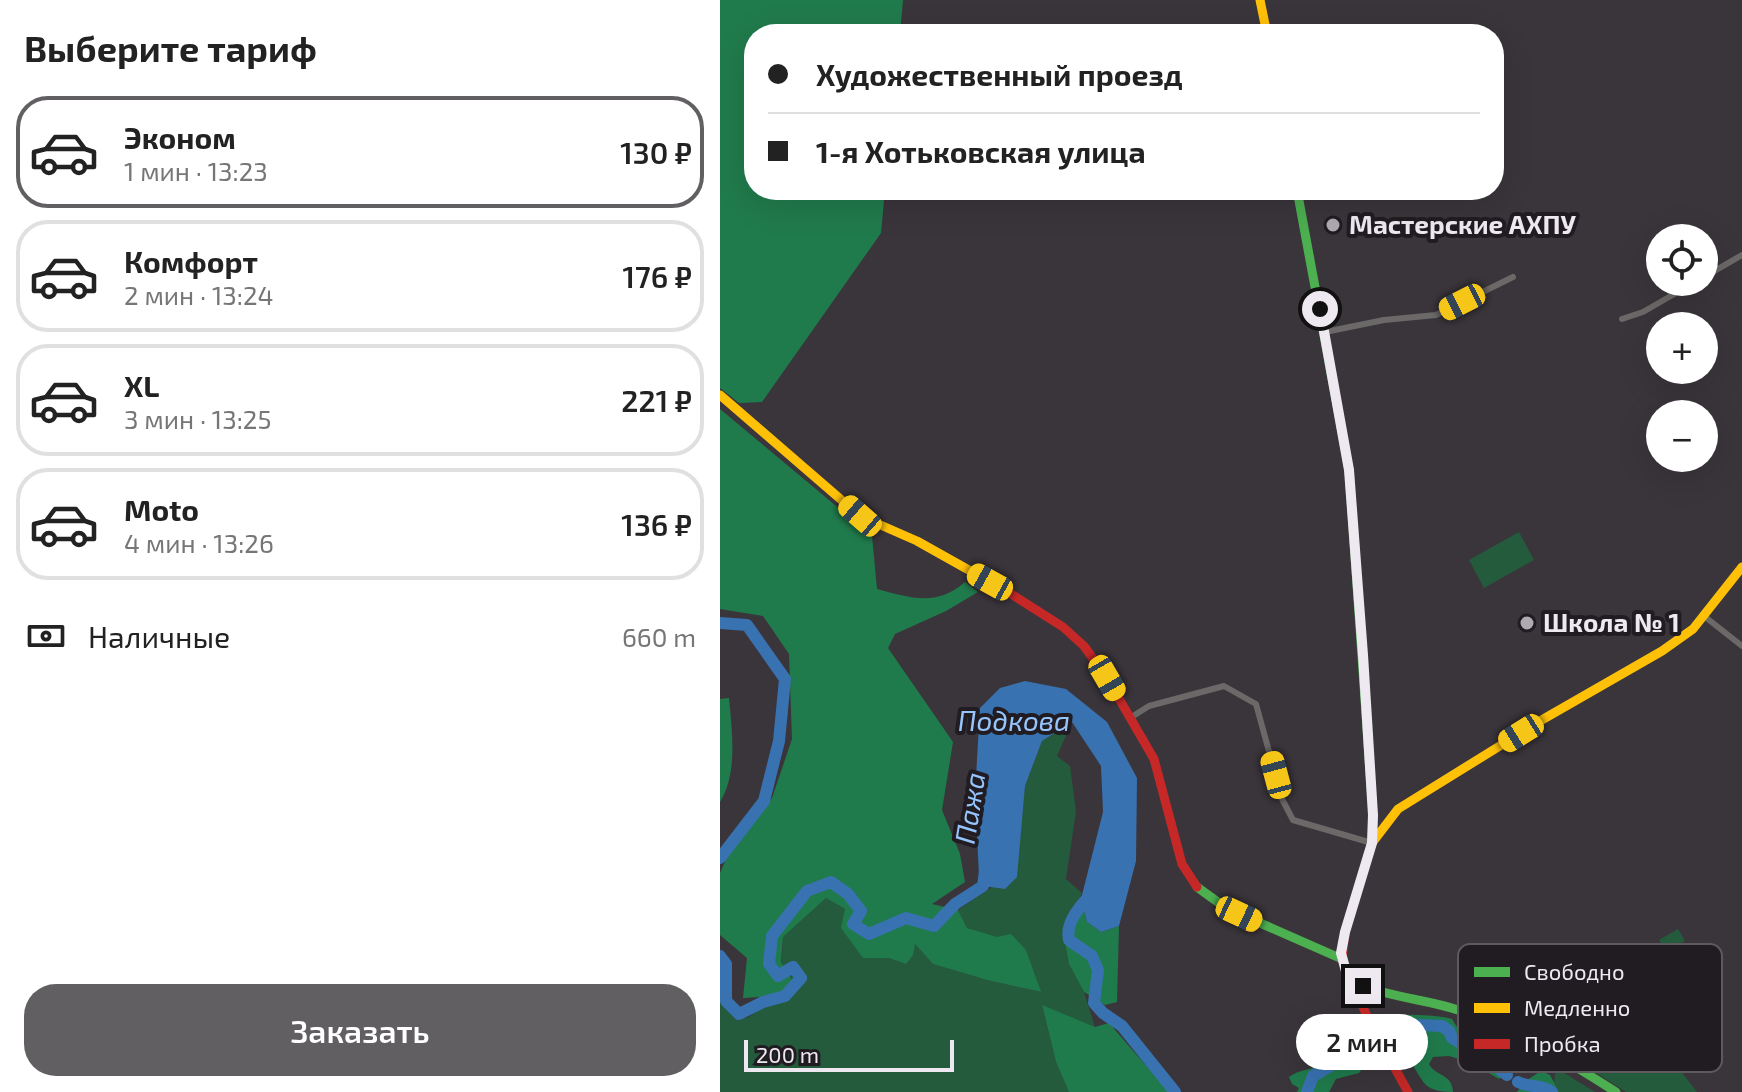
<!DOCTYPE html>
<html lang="ru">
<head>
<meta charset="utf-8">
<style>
  :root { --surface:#fff; --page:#f6f6f6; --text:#222; --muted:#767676; --line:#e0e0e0; --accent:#615f62 }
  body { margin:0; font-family:"Exo 2",sans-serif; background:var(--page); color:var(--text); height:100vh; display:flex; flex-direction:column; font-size:30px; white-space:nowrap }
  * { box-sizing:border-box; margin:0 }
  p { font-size:26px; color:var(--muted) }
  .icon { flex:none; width:44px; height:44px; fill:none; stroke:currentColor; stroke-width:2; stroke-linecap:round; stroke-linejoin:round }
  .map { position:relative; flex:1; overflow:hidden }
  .side { display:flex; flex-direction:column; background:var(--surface); width:720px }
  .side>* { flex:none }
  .top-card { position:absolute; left:24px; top:24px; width:760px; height:176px; border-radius:32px; box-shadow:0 8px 32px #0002; display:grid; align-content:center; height:176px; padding:0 24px; background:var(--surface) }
  .buttons { position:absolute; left:926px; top:224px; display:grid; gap:16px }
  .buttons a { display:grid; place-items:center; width:72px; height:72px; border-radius:50%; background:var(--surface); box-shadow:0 8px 32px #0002; font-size:40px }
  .scale { position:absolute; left:24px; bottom:20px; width:210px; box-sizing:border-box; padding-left:8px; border:4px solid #eee8f0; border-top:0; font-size:22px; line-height:28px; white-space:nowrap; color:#eee8f0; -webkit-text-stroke:6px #201c21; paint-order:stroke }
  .end { position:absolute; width:36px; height:36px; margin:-18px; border:10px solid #eee8f0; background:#111; box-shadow:0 0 0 4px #111 }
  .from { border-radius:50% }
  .bubble { position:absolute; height:56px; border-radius:28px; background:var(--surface); box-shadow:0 8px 32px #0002; font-size:26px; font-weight:600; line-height:56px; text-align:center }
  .car { position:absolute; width:24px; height:48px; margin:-24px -12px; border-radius:10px; box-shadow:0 0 6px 2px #0007; background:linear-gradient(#f5c518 24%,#345 0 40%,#f5c518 0 76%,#345 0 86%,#f5c518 0) }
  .top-card b { display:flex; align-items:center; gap:28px; height:76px; font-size:30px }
  .top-card b+b { border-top:2px solid var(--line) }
  .top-card i { width:20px; height:20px; background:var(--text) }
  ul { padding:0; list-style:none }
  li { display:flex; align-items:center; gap:24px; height:112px; margin:0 16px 12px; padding:0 8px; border:4px solid var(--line); border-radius:32px }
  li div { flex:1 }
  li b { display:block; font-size:30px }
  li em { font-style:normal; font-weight:600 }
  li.active { border-color:var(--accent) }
  li>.icon { width:72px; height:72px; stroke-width:1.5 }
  h2 { padding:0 24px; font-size:36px; line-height:96px }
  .pay { display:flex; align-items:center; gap:20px; height:88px; padding:0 24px; font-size:30px }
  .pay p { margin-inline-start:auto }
  .button { display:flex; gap:16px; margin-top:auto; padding:16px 24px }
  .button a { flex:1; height:92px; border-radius:32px; background:var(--accent); color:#fff; font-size:32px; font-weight:600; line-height:92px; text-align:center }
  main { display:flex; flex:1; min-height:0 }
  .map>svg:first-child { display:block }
  .green { fill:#245b3c }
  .forest { fill:#207b4c }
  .water { fill:#3872b1 }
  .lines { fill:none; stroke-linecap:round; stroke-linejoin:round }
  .river { stroke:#3872b1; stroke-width:12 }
  .street { stroke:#6b6868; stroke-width:6 }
  .fast { stroke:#4caf50; stroke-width:9 }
  .slow { stroke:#ffc107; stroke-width:9 }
  .jam { stroke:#c62828; stroke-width:9 }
  .route { stroke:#eee8f0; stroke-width:10 }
  .poi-dot { fill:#afa9b1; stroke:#201c21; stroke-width:3 }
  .labels { text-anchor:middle; stroke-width:8; stroke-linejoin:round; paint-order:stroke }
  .poi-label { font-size:26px; font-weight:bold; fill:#eee8f0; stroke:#201c21; text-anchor:start }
  .water-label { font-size:28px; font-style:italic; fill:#95c5fc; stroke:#201c21 }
  .key { fill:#201c21; stroke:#5e595f; stroke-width:2 }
  .key-label { font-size:22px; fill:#eee8f0 }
</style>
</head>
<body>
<main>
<section class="side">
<h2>Выберите тариф</h2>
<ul>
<li class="active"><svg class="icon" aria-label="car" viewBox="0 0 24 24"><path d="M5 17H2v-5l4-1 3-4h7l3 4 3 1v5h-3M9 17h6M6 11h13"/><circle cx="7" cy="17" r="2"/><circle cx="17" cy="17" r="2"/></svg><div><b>Эконом</b><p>1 мин · 13:23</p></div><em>130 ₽</em></li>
<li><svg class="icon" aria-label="car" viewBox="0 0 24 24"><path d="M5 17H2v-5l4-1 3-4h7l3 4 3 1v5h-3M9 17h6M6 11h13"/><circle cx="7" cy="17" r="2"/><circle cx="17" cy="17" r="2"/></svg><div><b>Комфорт</b><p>2 мин · 13:24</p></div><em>176 ₽</em></li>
<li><svg class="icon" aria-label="car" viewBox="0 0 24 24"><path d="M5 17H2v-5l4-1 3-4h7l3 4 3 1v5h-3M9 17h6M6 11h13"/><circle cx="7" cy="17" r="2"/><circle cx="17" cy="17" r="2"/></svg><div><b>XL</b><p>3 мин · 13:25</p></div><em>221 ₽</em></li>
<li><svg class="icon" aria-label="car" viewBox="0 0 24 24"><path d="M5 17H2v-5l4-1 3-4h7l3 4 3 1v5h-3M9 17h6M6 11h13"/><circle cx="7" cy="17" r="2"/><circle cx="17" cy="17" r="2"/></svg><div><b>Moto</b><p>4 мин · 13:26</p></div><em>136 ₽</em></li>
</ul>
<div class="pay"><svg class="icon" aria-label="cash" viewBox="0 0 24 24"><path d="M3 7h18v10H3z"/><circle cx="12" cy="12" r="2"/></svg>Наличные<p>660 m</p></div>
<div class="button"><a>Заказать</a></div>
</section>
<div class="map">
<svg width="1022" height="1092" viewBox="0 0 1022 1092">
  <rect width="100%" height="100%" fill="#3a353b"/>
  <!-- green -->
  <g class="green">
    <polygon points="799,532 814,560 764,588 749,560"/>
    <polygon points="352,722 337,756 350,766 356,811 346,879 362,893 343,931 349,964 364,992 375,1027 322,1006 336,1062 349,1092 0,1092 0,1001 4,1006 27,1018 60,996 63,937 106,898 125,909 143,958 169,958 186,964 195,944 213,964 267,980 320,992 306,950 247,928 238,910 272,887 285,889 296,877 305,786 322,741"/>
    <polygon points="958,929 965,941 946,951 939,940"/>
    <polygon points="913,1009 977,1092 906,1092 847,1054"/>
    <polygon points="836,1068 875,1092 839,1092 834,1082"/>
  </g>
  <!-- forest -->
  <g class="forest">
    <polygon points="0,0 183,0 180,34 34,34 34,190 165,190 161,233 42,402 19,403 0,388"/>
    <path d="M0,409l152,127 5,53c34,9 59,18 88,-7l13,10 -32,19 -51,23 -7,14 65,94 -11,68 18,44 5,28 -33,22 26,6 9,18 30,9 14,-3 15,16 15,42 -54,-12 -54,-16 -18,-20 -2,11 -7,9 -17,-6h-26l-22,-30 4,-19 -19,-11 -43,39 -2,25 11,18 -12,16 -37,2 4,-40 -27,-23v-62l7,-16 45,-59 20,-59 -3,-85 -26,-38 -43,-7z"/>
    <path d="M9,698c3,33 9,75 -9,104v-103z"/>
    <polygon points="361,899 367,922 381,932 399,926 397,1002 385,1005 364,992 349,964 343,931"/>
    <polygon points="322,1005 375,1027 389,1023 449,1092 349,1092 336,1062"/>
    <path d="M675,1015c14,-1 44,0 57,4 12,21 18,16 36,27 7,5 11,12 21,16l1,8 -11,9 -27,-16 -23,-7 -16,1 -4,7c7,13 23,9 24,28 -35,0 -28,-15 -48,-36l-1,-24 -16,-13z"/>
    <path d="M630,1035c11,4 20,7 23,19l-14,19 -23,6 -7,13h-32l2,-4 -7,-4 -3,-7c22,-15 39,0 47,-36z"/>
    <polygon points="821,1071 830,1075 839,1092 797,1092 807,1080"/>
  </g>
  <!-- water -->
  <polygon class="water" points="305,681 346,689 387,722 417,778 416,861 399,926 381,932 367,922 361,899 383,812 381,766 352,722 322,741 305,786 297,877 285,889 263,886 259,876 255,794 260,708 280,688"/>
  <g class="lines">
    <!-- river -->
    <g class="river">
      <polyline points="0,623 27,625 65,679 59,741 44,801 0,858"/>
      <path d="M371,894c-11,13 -26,28 -22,46l23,16 6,14 -4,33 9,10 19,13 53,66"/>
      <polyline points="0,956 6,964 6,1001 19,1014 43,1002 65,996 81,978 73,967 58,976 49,964 52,936 87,891 111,882 128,894 141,911 133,924 149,934 186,918 214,926 235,904 263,886 265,871"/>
      <path d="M798,1082c12,6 22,2 34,10"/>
      <polyline points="587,1092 593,1076 627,1056 643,1040 672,1027 700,1025 722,1026 729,1031 732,1038 762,1055 787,1075"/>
    </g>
    <!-- street -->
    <g class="street">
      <polyline points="984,277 1022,255"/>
      <polyline points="902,319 923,312 975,282"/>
      <polyline points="605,332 664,320 716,315 793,277"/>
      <polyline points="984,616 1022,646"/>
      <polyline points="410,718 429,706 504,686 536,704 562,799 573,820 652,843"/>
    </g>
    <!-- fast -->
    <g class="fast">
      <polyline points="577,190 629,470 653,815 652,843 648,856"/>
      <polyline points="477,887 506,908 622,959"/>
      <path d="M632,980c33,18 71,18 106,30 57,19 108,50 158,82"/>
    </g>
    <!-- slow -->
    <g class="slow">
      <polyline points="540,0 547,34"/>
      <polyline points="0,395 140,516 197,541 288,592"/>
      <polyline points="652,843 678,809 820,721 942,651 973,629 1022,567"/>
    </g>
    <!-- jam -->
    <g class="jam">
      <polyline points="288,592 343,627 364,646 387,678 434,759 462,864 477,887"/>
      <polyline points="648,856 625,932 622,959 650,1023 688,1092"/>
    </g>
  </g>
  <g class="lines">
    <!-- route -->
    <polyline class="route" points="600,309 629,470 643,655 653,815 652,843 625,932 621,953 627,975 643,986"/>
  </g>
  <!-- markers -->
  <g class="poi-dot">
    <circle cx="613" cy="225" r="8"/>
    <circle cx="807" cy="623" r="8"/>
  </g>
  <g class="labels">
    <!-- poi labels -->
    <g class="poi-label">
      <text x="629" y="234">Мастерские АХПУ</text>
      <text x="823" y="632">Школа № 1</text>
    </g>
    <!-- water labels -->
    <g class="water-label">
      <text x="294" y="731">Подкова</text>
      <text transform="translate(250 808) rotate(-81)" y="10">Пажа</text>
    </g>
  </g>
  <!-- legend -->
  <rect x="738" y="944" width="264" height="128" rx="12" class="key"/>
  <rect x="754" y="967" width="36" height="10" fill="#4caf50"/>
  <rect x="754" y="1003" width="36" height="10" fill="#ffc107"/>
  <rect x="754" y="1039" width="36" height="10" fill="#c62828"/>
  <g class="key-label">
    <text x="804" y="980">Свободно</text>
    <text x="804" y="1016">Медленно</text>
    <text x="804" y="1052">Пробка</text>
  </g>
</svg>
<div class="buttons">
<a><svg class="icon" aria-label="locate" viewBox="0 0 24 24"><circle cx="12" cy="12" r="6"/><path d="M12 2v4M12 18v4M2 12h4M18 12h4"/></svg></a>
<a>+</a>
<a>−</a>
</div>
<div class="scale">200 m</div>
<i class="end from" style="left:600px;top:309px"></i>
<i class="end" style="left:643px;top:986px"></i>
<div class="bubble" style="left:576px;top:1014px;width:132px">2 мин</div>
<i class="car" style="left:742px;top:302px;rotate:243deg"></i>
<i class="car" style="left:140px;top:516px;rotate:311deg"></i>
<i class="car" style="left:270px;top:582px;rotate:299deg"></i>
<i class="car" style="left:387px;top:678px;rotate:150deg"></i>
<i class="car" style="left:801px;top:733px;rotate:238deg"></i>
<i class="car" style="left:556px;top:775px;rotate:345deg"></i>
<i class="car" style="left:519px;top:914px;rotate:115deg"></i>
<div class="top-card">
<b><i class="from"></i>Художественный проезд</b>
<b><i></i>1-я Хотьковская улица</b>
</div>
</div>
</main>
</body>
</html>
